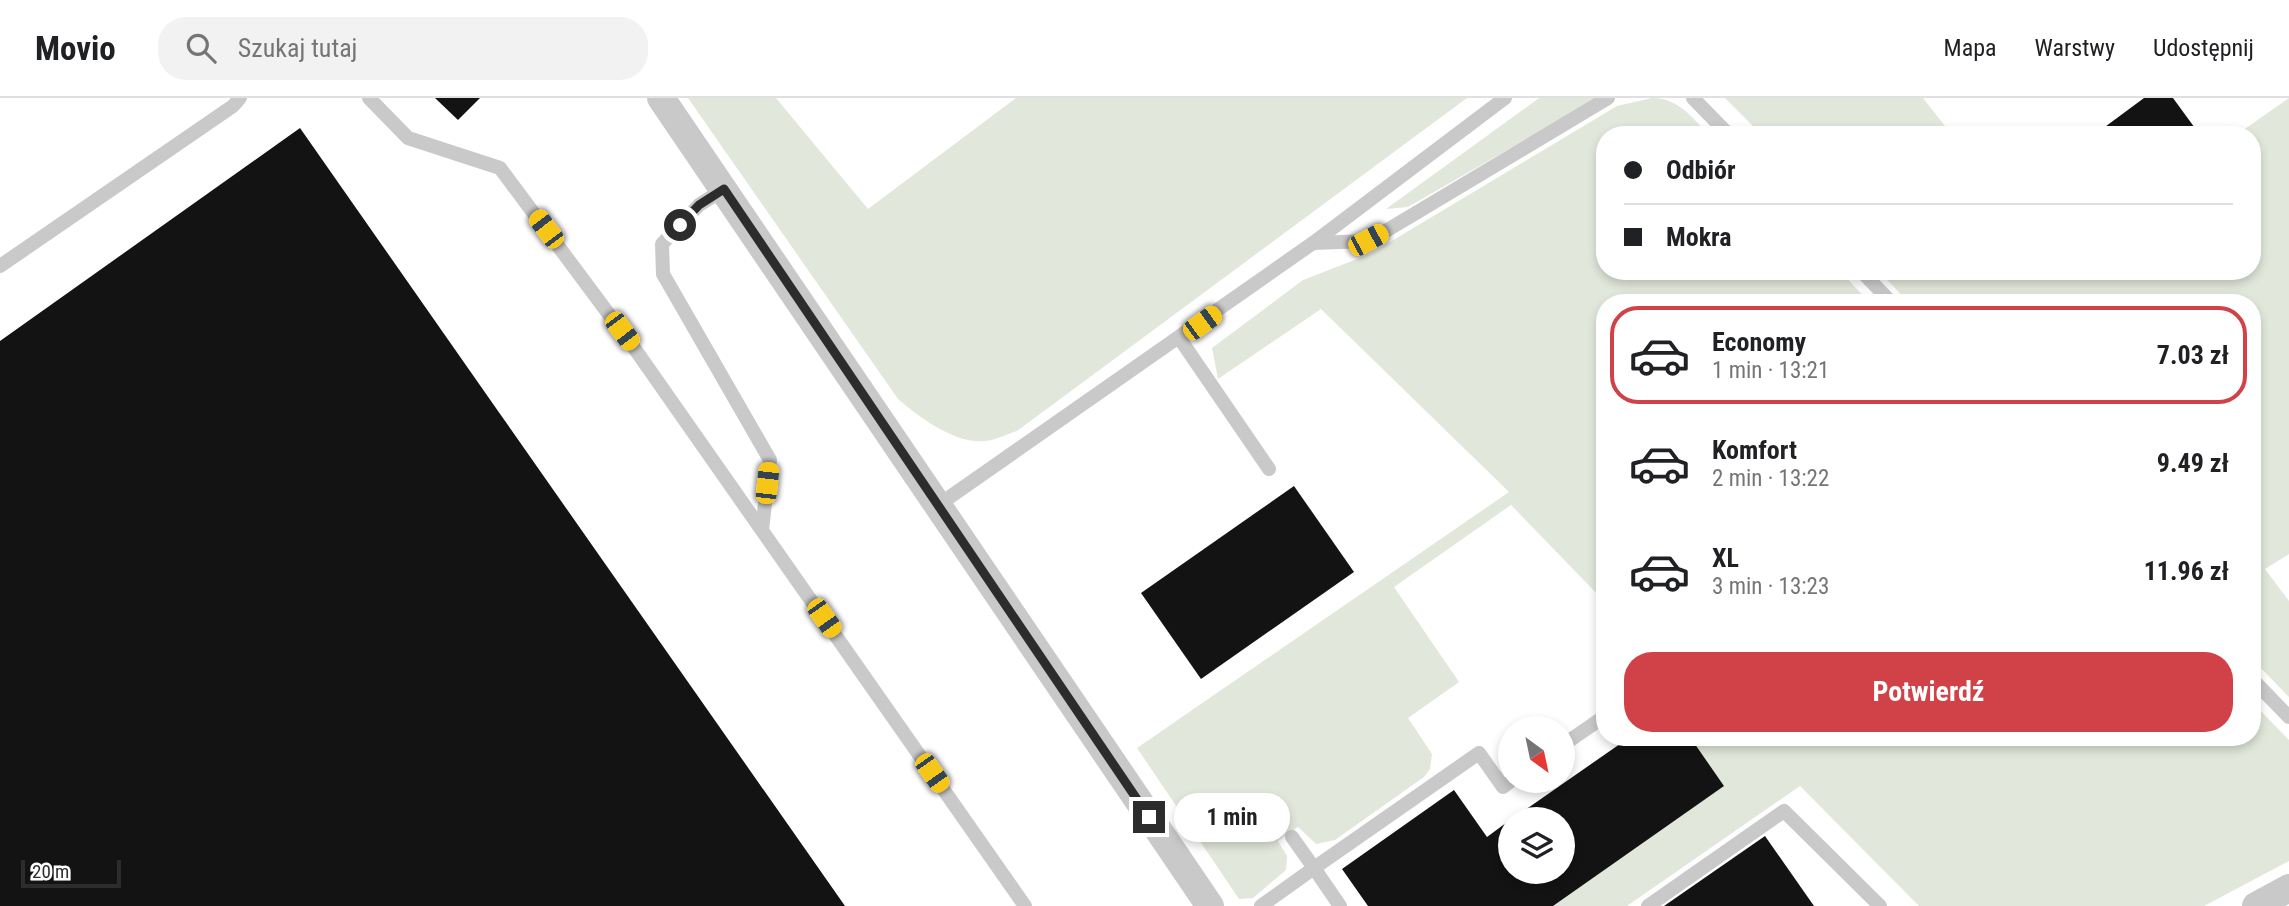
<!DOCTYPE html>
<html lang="pl">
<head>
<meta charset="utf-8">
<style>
  :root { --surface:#fff; --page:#f2f2f2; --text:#202124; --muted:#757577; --line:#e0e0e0; --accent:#d04148 }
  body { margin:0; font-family:"Roboto Condensed",sans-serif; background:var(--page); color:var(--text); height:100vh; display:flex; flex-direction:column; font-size:26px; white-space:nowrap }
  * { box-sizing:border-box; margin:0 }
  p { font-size:23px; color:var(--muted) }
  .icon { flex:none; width:38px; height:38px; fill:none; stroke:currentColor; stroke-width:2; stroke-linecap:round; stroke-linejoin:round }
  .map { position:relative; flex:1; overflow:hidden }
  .sheet { position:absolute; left:1596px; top:196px; width:665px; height:452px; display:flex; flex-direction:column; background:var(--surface); border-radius:28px; box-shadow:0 4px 10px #0003 }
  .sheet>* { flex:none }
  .banner { position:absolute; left:1596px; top:28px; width:665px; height:154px; border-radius:28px; box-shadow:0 4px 10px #0003; display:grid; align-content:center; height:154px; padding:0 28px; background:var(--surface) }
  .needle { width:46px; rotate:147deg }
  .fabs { position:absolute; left:1498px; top:618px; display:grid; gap:14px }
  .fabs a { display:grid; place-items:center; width:77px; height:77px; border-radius:50%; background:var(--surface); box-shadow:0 4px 10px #0003; font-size:35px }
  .scale { position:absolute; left:21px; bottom:18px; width:100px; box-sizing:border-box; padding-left:7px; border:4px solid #2c2c2c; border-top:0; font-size:19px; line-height:24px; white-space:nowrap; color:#2c2c2c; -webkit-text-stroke:5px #fff; paint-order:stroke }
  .end { position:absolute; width:32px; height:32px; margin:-16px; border:9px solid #2c2c2c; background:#fff; box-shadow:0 0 0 4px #fff }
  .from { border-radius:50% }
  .bubble { position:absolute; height:49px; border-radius:24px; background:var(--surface); box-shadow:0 4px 10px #0003; font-size:23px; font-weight:700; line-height:49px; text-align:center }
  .car { position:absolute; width:21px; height:42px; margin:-21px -10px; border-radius:9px; box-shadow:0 0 5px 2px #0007; background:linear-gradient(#f5c518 24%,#345 0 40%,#f5c518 0 76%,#345 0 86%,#f5c518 0) }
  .banner b { display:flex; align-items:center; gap:24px; height:66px; font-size:26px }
  .banner b+b { border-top:2px solid var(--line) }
  .banner i { width:18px; height:18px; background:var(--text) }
  ul { padding:12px 0 0; list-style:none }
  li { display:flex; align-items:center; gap:21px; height:98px; margin:0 14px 10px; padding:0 14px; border:4px solid transparent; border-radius:28px }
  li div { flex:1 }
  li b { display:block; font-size:26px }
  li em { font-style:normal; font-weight:700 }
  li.current { border-color:var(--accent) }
  li>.icon { width:63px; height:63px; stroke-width:1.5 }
  .button { display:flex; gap:14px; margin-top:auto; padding:14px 28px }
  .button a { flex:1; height:80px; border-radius:28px; background:var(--accent); color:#fff; font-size:28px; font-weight:700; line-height:80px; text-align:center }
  header { display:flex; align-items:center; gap:42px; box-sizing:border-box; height:98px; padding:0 35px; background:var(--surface); border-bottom:2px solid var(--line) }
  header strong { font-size:33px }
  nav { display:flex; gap:38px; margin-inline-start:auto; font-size:24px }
  .search { width:490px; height:63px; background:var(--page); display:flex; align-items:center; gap:18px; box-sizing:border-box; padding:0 24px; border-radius:28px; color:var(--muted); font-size:26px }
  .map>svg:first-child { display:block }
  .green { fill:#e1e8db }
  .building { fill:#131313 }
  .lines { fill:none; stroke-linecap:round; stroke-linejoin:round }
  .lane { stroke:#c9c9c9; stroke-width:14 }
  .street { stroke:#c9c9c9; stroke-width:28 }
  .route { stroke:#2c2c2c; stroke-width:9 }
</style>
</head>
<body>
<header>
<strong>Movio</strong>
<div class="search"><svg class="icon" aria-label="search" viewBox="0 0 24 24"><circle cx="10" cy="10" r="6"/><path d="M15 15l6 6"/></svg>Szukaj tutaj</div>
<nav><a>Mapa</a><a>Warstwy</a><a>Udostępnij</a></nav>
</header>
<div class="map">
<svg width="2289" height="808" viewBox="0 0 2289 808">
  <rect width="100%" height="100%" fill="#fff"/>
  <!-- green -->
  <g class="green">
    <path d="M688,0h88l92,111 148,-111h451l-450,333c-10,3 -21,9 -32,10 -30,3 -65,-23 -87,-42z"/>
    <polygon points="1539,0 1598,0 1408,109 1386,111"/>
    <path d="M1652,0c26,0 40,19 57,37h-104v136h235l30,32h-265v299l-94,-97 -117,82 65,95 -51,36 24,36 -2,15 -6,8 -89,63 -19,4 -18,-17 -20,14 9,15 -1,14 -33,28 -14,1 -102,-151 372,-256 -188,-183 -103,70 -6,-31 91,-68 67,-26 247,-148z"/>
    <polygon points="1725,0 1923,0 1952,37 1748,37 1752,27"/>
    <polygon points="2289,0 2289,456 2265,471 2289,503 2289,599 2252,561 2252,205 1909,205 1879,173 2252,173 2252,37 2236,37"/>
    <polygon points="2252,604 2289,642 2289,763 2204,808 1919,808 1800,688 1627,808 1553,808 1724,688 1690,639 2252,639"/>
  </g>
  <!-- building -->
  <g class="building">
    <polygon points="435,0 480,0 458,22"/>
    <polygon points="2144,0 2173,0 2200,37 2094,37"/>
    <polygon points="300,30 498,313 845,808 0,808 0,243"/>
    <polygon points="1294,388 1354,474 1201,581 1141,495"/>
    <polygon points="1630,639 1690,639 1724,688 1553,808 1368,808 1342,771 1454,692 1487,739 1510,722 1510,774 1563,774 1563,721 1512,721"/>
    <polygon points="1765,738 1814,808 1664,808"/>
  </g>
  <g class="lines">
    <!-- lane -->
    <g class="lane">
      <polyline points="369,0 408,40 500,70 637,254 1025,808"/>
      <polyline points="1693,0 1729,37"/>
      <polyline points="724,91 699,107 662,146 663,176 770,362 762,432"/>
      <polyline points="1313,145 1369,143 1608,0"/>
      <polyline points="0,168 233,8 240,0"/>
      <polyline points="1861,173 1892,205"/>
      <polyline points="1180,241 1269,371"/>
      <polyline points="937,408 1313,145 1505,0"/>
      <polyline points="2252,581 2289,619"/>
      <polyline points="1563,647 1605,618"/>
      <polyline points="1292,739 1314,770 1479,655 1503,689 1512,682"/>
      <polyline points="1261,808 1314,770 1340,808"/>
      <polyline points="1648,808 1784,713 1880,808"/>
    </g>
    <!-- street -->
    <g class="street">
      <polyline points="661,0 1210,808"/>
      <polyline points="2256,808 2289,790"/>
    </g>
  </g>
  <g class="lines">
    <!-- route -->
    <polyline class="route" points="680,127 699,107 724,91 1149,719"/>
  </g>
</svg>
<div class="fabs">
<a><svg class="needle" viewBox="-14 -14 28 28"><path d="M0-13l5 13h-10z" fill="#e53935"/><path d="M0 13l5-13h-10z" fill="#757577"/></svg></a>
<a><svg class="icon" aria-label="layers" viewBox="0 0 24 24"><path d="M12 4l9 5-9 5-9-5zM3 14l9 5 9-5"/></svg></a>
</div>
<div class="scale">20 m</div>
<i class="end from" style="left:680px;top:127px"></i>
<i class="end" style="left:1149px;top:719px"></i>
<div class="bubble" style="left:1174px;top:695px;width:116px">1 min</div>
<i class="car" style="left:546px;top:131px;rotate:323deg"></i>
<i class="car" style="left:1368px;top:142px;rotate:62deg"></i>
<i class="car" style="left:1202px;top:225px;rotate:54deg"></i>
<i class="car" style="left:622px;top:233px;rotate:143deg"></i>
<i class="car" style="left:767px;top:385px;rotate:6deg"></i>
<i class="car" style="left:824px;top:520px;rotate:145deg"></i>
<i class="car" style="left:932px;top:675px;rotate:145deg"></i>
<div class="banner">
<b><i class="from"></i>Odbiór</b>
<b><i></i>Mokra</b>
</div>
<section class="sheet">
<ul>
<li class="current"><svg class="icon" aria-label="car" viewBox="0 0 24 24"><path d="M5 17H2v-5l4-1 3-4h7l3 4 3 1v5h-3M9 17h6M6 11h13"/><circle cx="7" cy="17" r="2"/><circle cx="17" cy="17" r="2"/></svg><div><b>Economy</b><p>1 min · 13:21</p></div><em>7.03 zł</em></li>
<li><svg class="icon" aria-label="car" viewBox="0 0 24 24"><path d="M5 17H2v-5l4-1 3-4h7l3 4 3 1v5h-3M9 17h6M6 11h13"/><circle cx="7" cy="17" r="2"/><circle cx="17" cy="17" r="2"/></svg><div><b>Komfort</b><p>2 min · 13:22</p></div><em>9.49 zł</em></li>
<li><svg class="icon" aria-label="car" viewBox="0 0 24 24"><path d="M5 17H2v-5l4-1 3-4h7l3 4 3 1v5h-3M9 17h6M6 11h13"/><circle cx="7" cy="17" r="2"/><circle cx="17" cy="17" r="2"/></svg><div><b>XL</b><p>3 min · 13:23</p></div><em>11.96 zł</em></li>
</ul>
<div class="button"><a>Potwierdź</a></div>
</section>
</div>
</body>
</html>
